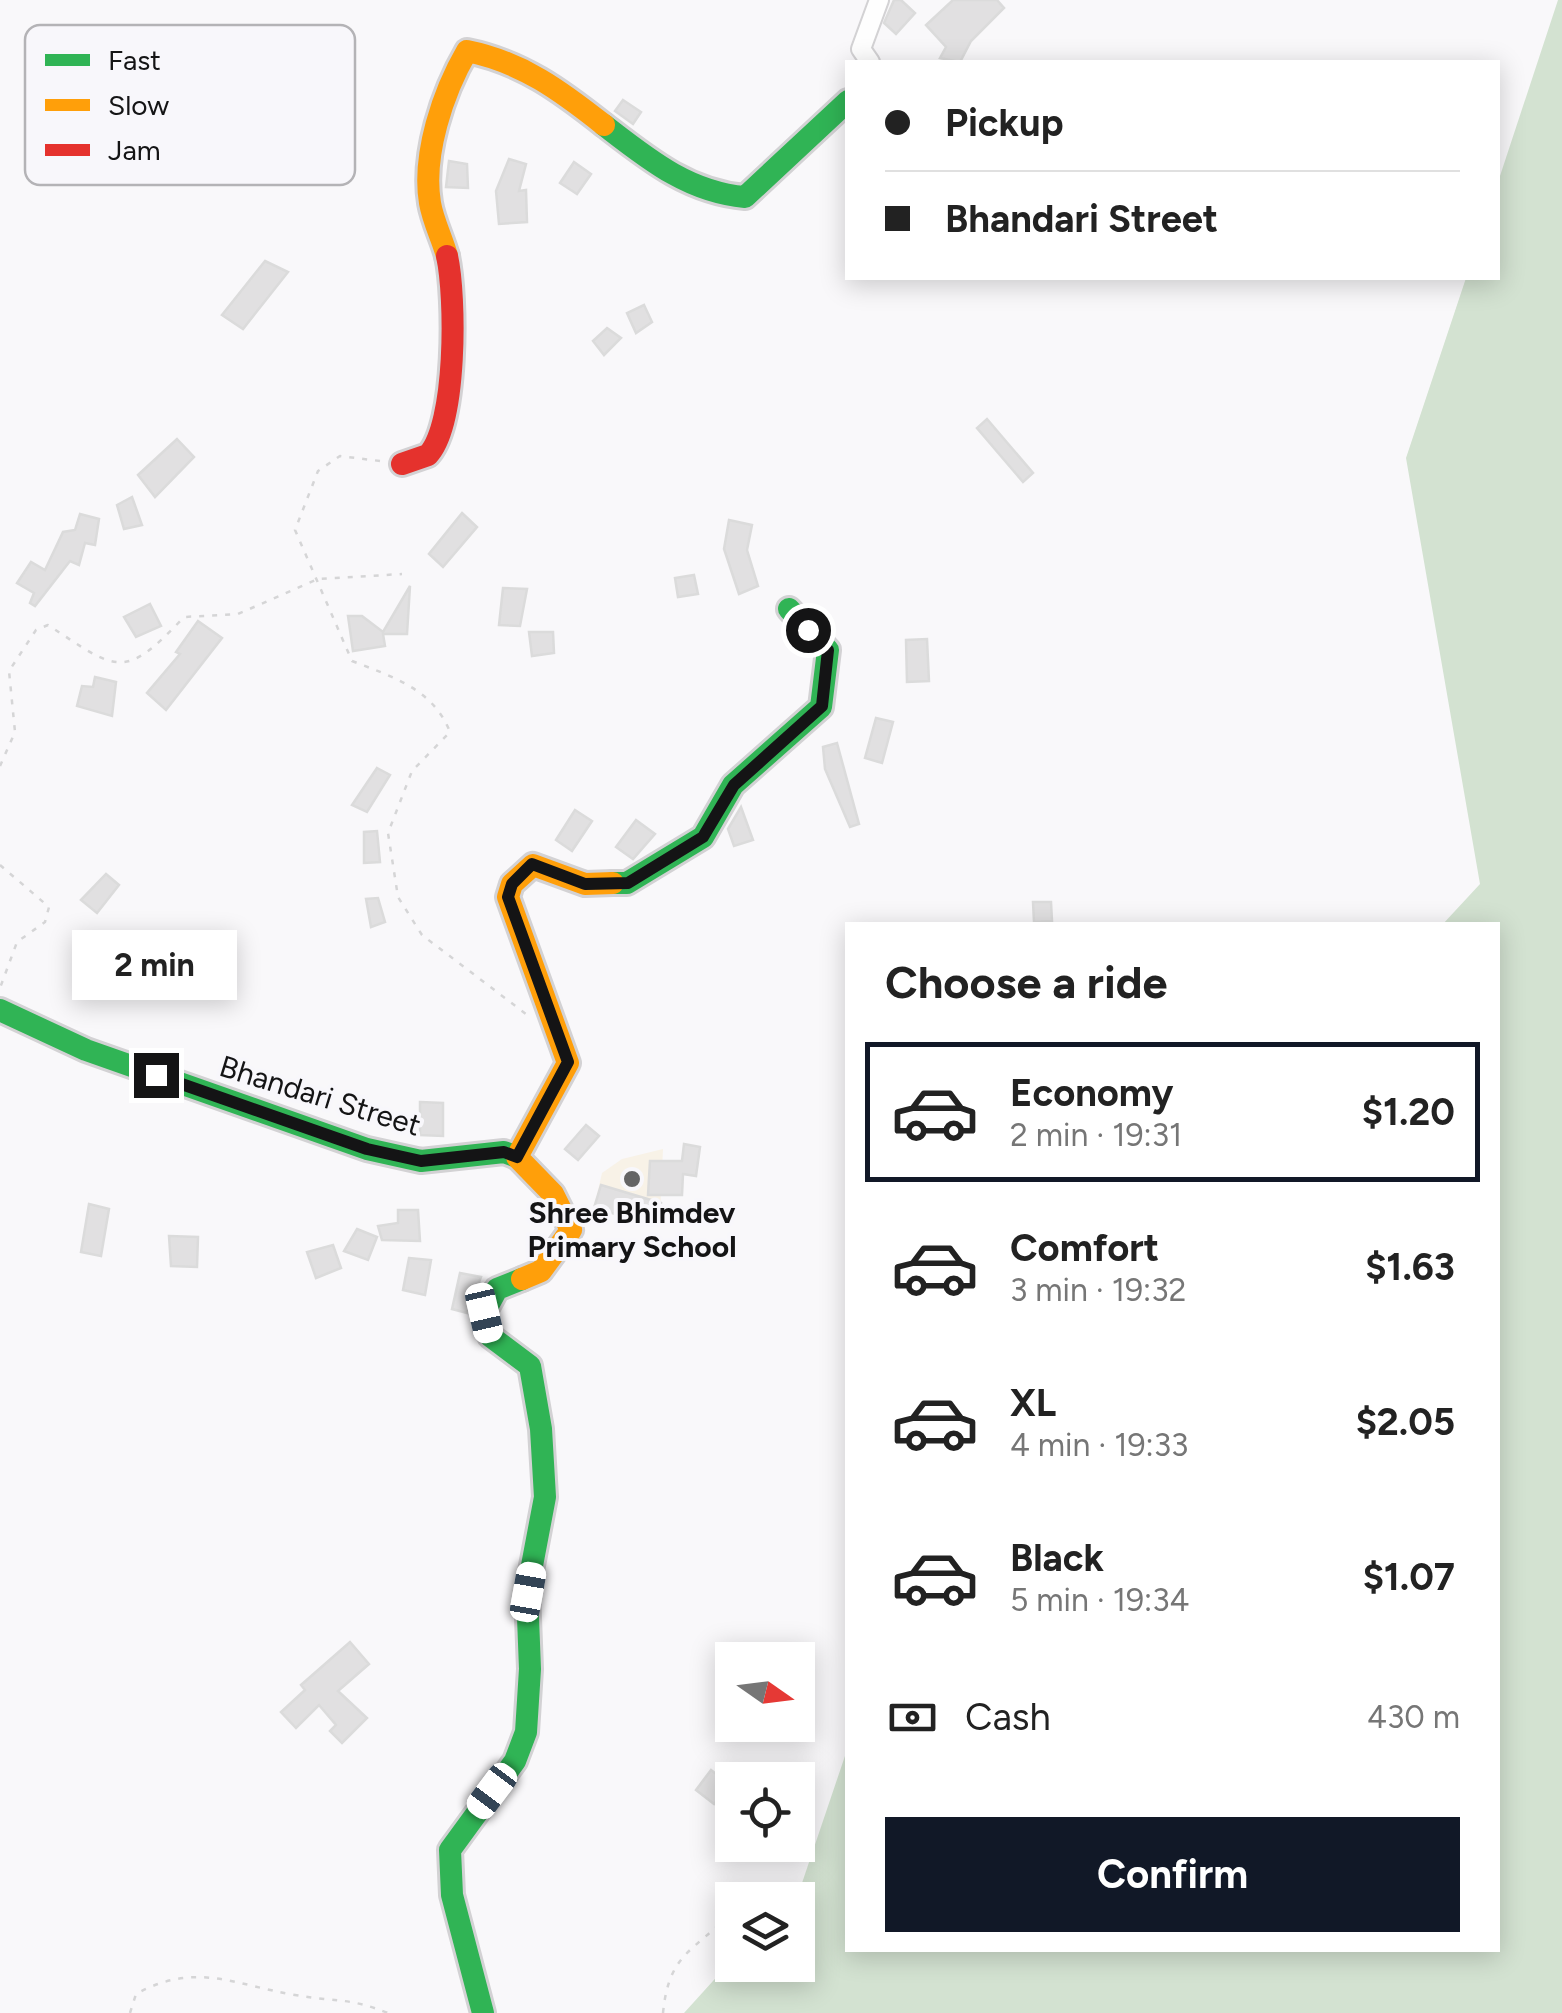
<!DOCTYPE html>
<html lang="en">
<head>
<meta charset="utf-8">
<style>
  :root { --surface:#fff; --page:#f2f2f2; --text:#222; --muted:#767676; --line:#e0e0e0; --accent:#111827 }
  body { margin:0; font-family:Figtree,sans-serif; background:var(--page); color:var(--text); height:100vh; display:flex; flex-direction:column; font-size:38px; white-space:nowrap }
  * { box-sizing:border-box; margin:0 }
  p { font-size:32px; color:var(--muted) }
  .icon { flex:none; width:55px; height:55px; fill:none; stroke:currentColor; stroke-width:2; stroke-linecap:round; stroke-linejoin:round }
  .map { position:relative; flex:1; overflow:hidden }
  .panel { position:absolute; left:845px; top:922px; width:655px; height:1030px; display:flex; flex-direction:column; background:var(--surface); border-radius:0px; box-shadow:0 5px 25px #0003 }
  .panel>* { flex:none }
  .hud { position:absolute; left:845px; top:60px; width:655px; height:220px; border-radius:0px; box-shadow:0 5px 25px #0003; display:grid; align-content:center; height:220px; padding:0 40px; background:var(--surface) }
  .needle { width:65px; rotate:104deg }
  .buttons { position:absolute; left:715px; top:1642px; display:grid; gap:20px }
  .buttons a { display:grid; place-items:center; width:100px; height:100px; border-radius:0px; background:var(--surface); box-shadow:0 5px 25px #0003; font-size:50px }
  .end { position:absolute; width:45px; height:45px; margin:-22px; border:12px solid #141415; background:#fff; box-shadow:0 0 0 5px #fff }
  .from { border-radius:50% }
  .bubble { position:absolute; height:70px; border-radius:0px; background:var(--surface); box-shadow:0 5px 25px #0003; font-size:32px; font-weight:700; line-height:70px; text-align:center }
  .car { position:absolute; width:30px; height:60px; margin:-30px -15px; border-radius:12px; box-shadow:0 0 8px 2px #0007; background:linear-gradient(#fff 24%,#345 0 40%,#fff 0 76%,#345 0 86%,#fff 0) }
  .hud b { display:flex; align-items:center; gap:35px; height:95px; font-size:38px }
  .hud b+b { border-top:2px solid var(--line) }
  .hud i { width:25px; height:25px; background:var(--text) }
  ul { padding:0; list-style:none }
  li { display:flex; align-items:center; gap:30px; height:140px; margin:0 20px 15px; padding:0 20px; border:5px solid transparent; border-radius:0px }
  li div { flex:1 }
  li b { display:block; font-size:38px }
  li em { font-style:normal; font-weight:700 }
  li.active { border-color:var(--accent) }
  li>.icon { width:90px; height:90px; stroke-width:1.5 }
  h2 { padding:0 40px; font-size:45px; line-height:120px }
  .pay { display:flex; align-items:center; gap:25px; height:110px; padding:0 40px; font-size:38px }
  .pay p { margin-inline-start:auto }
  .button { display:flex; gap:20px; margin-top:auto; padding:20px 40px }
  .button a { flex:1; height:115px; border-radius:0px; background:var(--accent); color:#fff; font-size:40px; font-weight:700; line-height:115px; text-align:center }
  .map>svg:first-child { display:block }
  .education { fill:#f8f2e7 }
  .forest { fill:#d3e2d1 }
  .building { fill:#e1e0e1; stroke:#dbdbdb; stroke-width:2.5 }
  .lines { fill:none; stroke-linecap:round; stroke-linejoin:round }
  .street-casing { stroke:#d3d2d4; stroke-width:22 }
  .fast-casing { stroke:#d3d2d4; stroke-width:28 }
  .slow-casing { stroke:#d3d2d4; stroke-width:28 }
  .jam-casing { stroke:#d3d2d4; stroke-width:28 }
  .path { stroke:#d5d5d6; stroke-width:2.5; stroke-dasharray:5 8; stroke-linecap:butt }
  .street { stroke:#fefefe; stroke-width:18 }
  .fast { stroke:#30b455; stroke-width:22 }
  .slow { stroke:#ff9f0a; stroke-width:22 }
  .jam { stroke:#e5322d; stroke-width:22 }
  .route { stroke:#141415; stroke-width:12 }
  .poi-dot { fill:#646465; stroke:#f8f7fb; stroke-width:4 }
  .labels { text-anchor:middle; stroke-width:8; stroke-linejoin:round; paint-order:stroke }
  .street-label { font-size:30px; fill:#141415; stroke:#f8f7fb }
  .poi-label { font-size:30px; font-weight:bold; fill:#141415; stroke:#f8f7fb }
  .key { fill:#f8f7fb; stroke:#b4b3b6; stroke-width:2.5 }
  .key-label { font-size:28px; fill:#141415 }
</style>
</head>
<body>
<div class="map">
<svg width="1562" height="2013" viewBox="0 0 1562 2013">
  <rect width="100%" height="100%" fill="#f9f8fa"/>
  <!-- education -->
  <polygon class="education" points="663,1149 660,1215 629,1218 594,1208 602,1173 622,1159"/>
  <!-- forest -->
  <polygon class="forest" points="1558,0 1562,0 1562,2013 684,2013 732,1960 732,1965 798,1965 798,1900 787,1900 802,1883 847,1750 848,1950 1498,1950 1498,925 1442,925 1480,884 1406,458 1466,278 1498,278 1498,182"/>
  <!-- building -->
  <g class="building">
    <polygon points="894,0 901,0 915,13 896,34 884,23"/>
    <polygon points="953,0 997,0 1004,8 971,41 960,62 940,58 946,47 926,25"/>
    <polygon points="623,100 641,112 633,124 615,111"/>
    <polygon points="509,159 526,164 519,191 526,190 527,222 499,224 496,191"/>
    <polygon points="449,161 467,164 468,188 446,187"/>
    <polygon points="574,162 591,174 577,194 560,183"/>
    <polygon points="265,261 288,272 243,329 222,315"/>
    <polygon points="644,305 652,322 636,333 627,313"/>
    <polygon points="607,328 621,338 604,355 593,341"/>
    <polygon points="987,419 1033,473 1023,482 977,428"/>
    <polygon points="177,439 194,457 155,497 138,475"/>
    <polygon points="132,497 142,525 124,529 117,505"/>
    <polygon points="462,513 477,527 443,567 429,554"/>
    <polygon points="80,514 99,519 95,545 85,543 79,565 70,561 35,606 30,603 34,593 17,583 31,562 45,570 63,532 75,530"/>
    <polygon points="729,520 752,525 747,550 758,586 739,594 724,549"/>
    <polygon points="694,575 698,594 678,597 675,578"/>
    <polygon points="410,586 407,634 383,634 385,646 353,651 348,616 362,616 383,632"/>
    <polygon points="503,588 527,589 520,626 499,625"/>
    <polygon points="150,604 161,626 136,637 124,617"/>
    <polygon points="198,621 222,638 166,710 147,693 180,654 176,652"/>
    <polygon points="529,632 553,632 554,653 532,656"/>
    <polygon points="927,639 929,681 907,682 906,640"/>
    <polygon points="95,677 116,682 112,716 77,706 82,686 93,687"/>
    <polygon points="876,718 893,722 882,763 865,758"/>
    <polygon points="837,743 859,824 850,827 825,769 823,747"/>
    <polygon points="377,768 390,775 367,812 352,805"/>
    <polygon points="741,807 753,840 734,846 728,829"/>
    <polygon points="575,810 592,821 572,851 556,840"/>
    <polygon points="636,820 655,834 633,859 616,847"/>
    <polygon points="377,831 380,862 364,863 364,832"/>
    <polygon points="106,874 119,885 97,913 81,900"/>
    <polygon points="378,898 385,922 371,927 366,899"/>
    <polygon points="1033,902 1051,902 1052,921 1034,922"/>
    <polygon points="420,1102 443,1103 443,1136 420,1135"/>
    <polygon points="586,1125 599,1136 578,1160 565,1149"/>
    <polygon points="684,1144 700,1147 696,1176 683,1174 682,1195 648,1195 650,1161 682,1161"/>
    <polygon points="601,1185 661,1203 660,1215 630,1214 629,1218 594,1208"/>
    <polygon points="89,1204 109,1209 101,1256 81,1252"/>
    <polygon points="398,1210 418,1210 420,1241 382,1240 378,1226 398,1223"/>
    <polygon points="357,1229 377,1237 368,1260 344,1251"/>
    <polygon points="169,1236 198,1237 197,1267 171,1266"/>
    <polygon points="333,1245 341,1268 316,1278 307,1252"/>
    <polygon points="409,1258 431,1260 425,1295 403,1290"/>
    <polygon points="460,1273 481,1277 467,1313 452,1309"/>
    <polygon points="350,1642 369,1664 338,1691 367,1718 342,1743 330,1731 336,1725 319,1705 296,1728 281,1712 305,1690 301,1685"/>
    <polygon points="711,1770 729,1784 714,1804 696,1790"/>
  </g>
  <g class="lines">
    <!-- street casing -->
    <g class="street-casing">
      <polyline id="street" points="870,62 861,49 879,0"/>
    </g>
    <!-- fast casing -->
    <g class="fast-casing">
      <g id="fast">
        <path d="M604,125c44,34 84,67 141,72l103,-96"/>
        <polyline points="613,883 627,883 703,837 733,785 821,707 828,650 789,609"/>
        <polyline points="0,1010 86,1050 367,1149 421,1161 504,1152 517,1157"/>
        <polyline points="483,2013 452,1895 450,1850 515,1761 526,1732 530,1669 527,1592 545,1497 541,1429 530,1366 490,1336 484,1313 497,1289 522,1279"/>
      </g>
    </g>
    <!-- slow casing -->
    <g class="slow-casing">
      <g id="slow">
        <path d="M447,256c-5,-18 -14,-35 -17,-53 -8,-48 13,-111 37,-152 55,11 94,40 137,74"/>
        <polyline points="522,1279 541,1271 571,1230 553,1194 517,1157 568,1063 508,897 512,884 533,865 585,884 613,883"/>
      </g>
    </g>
    <!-- jam casing -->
    <g class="jam-casing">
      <path id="jam" d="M402,464l26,-9c29,-31 28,-158 19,-199"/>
    </g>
    <!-- path -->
    <g class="path">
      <path d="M380,461l-40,-5 -22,15 -23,59 57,131c41,16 81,28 98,71l-38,39 -24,62 10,64 24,38 104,79"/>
      <path d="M0,766l15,-34 -6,-61 27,-41 12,-5c69,45 75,57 136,-8l54,-3 80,-35 84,-5"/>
      <polyline points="0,865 49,907 45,922 17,942 0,988"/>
      <path d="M130,2013l6,-19c60,-33 99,-9 159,1 39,7 53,2 93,18"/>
      <path d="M663,2013c6,-61 31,-61 69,-101"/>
    </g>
    <!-- street -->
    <use href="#street" class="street"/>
    <!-- fast -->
    <use href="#fast" class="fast"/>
    <!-- slow -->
    <use href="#slow" class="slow"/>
    <!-- jam -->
    <use href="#jam" class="jam"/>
  </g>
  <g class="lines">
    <!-- route -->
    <polyline class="route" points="156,1075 367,1149 421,1161 504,1152 517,1157 568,1062 508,897 512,884 532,864 585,884 628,883 703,837 734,785 822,706 828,650 808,630"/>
  </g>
  <!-- markers -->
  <circle class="poi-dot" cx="632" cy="1179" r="10"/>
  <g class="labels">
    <!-- street labels -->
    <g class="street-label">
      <text transform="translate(320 1096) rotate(17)" y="10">Bhandari Street</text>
    </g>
    <!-- poi labels -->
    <g class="poi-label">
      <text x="632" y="1223">Shree Bhimdev<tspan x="632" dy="34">Primary School</tspan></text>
    </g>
  </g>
  <!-- legend -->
  <rect x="25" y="25" width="330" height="160" rx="15" class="key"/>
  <rect x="45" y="54" width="45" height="12" fill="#30b455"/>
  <rect x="45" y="99" width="45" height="12" fill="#ff9f0a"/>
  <rect x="45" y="144" width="45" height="12" fill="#e5322d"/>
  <g class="key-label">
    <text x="108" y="70">Fast</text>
    <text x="108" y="115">Slow</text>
    <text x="108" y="160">Jam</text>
  </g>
</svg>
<div class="buttons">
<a><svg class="needle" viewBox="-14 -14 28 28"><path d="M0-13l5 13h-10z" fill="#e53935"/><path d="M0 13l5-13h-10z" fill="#767676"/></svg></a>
<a><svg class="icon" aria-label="locate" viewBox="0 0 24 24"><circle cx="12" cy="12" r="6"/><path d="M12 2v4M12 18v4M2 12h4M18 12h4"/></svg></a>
<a><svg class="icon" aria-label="layers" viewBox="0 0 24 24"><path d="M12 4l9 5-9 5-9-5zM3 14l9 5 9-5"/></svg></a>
</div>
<i class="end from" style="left:808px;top:630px"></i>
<i class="end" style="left:156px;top:1075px"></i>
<div class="bubble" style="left:72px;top:930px;width:165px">2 min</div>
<i class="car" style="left:484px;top:1313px;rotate:167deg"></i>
<i class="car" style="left:528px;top:1592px;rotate:10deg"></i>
<i class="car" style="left:492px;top:1791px;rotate:217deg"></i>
<div class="hud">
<b><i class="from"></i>Pickup</b>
<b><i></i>Bhandari Street</b>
</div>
<section class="panel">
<h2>Choose a ride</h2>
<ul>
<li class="active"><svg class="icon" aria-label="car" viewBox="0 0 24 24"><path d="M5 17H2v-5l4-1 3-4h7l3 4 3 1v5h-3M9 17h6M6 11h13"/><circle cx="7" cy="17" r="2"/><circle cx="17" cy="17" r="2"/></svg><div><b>Economy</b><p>2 min · 19:31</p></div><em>$1.20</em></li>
<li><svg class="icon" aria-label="car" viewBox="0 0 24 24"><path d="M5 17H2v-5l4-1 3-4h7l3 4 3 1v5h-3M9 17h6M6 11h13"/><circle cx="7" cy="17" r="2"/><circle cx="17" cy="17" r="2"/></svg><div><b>Comfort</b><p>3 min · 19:32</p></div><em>$1.63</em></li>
<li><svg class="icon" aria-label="car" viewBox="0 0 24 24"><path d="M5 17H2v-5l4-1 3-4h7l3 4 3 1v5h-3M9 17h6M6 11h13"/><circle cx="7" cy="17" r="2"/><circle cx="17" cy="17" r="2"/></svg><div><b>XL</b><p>4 min · 19:33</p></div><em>$2.05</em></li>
<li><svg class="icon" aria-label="car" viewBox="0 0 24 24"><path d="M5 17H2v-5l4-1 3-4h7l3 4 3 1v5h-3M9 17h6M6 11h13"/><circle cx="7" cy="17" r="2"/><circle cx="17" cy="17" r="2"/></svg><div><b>Black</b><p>5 min · 19:34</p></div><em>$1.07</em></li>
</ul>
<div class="pay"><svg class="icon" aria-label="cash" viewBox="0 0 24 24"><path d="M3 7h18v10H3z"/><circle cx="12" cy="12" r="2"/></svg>Cash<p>430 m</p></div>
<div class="button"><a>Confirm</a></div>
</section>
</div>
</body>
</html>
